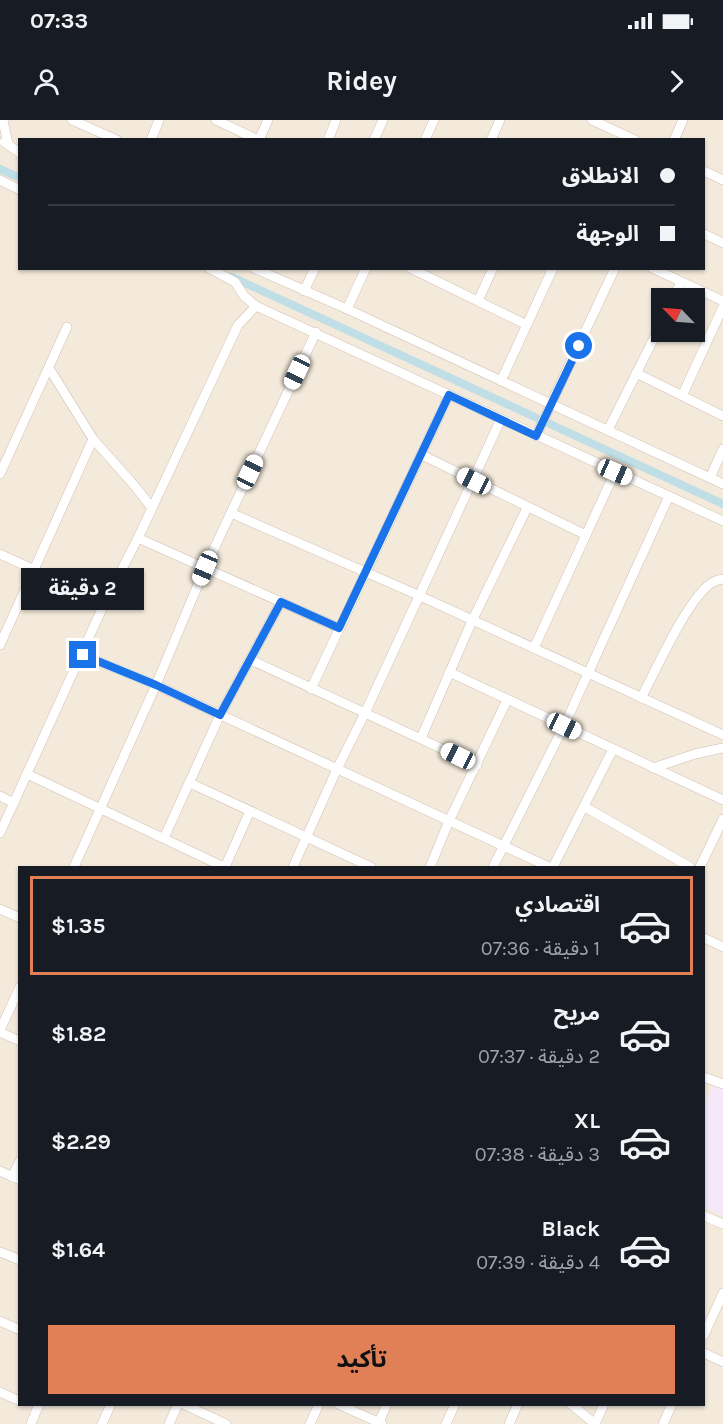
<!DOCTYPE html>
<html lang="ar">
<head>
<meta charset="utf-8">
<style>
  :root { --surface:#171b24; --page:#242831; --text:#f1f3f6; --muted:#9ea1a6; --line:#363941; --accent:#e18057 }
  body { margin:0; font-family:Karla,"Noto Sans Arabic",sans-serif; background:var(--page); color:var(--text); direction:rtl; height:100vh; display:flex; flex-direction:column; font-size:22px; white-space:nowrap }
  * { box-sizing:border-box; margin:0 }
  p { font-size:20px; color:var(--muted) }
  .icon { flex:none; width:33px; height:33px; fill:none; stroke:currentColor; stroke-width:2; stroke-linecap:round; stroke-linejoin:round }
  .map { position:relative; flex:1; overflow:hidden; direction:ltr }
  .side { position:absolute; left:18px; top:746px; width:687px; height:540px; display:flex; flex-direction:column; background:var(--surface); border-radius:0px; box-shadow:0 2px 4px #0004; direction:rtl }
  .side>* { flex:none }
  .banner { position:absolute; left:18px; top:18px; width:687px; height:132px; border-radius:0px; box-shadow:0 2px 4px #0004; direction:rtl; display:grid; align-content:center; height:132px; padding:0 30px; background:var(--surface) }
  .needle { width:39px; rotate:295deg }
  .fabs { position:absolute; left:651px; top:168px; display:grid; gap:12px }
  .fabs a { display:grid; place-items:center; width:54px; height:54px; border-radius:0px; background:var(--surface); box-shadow:0 2px 4px #0004; font-size:30px }
  .end { position:absolute; width:27px; height:27px; margin:-14px; border:8px solid #1a73e8; background:#fff; box-shadow:0 0 0 3px #fff }
  .from { border-radius:50% }
  .bubble { position:absolute; height:42px; border-radius:0px; background:var(--surface); box-shadow:0 2px 4px #0004; font-size:20px; font-weight:700; line-height:42px; text-align:center; direction:rtl }
  .car { position:absolute; width:18px; height:36px; margin:-18px -9px; border-radius:8px; box-shadow:0 0 4px 2px #0007; background:linear-gradient(#fff 24%,#345 0 40%,#fff 0 76%,#345 0 86%,#fff 0) }
  .banner b { display:flex; align-items:center; gap:21px; height:57px; font-size:22px }
  .banner b+b { border-top:2px solid var(--line) }
  .banner i { width:15px; height:15px; background:var(--text) }
  ul { padding:10px 0 0; list-style:none }
  li { display:flex; align-items:center; gap:18px; height:99px; margin:0 12px 9px; padding:0 18px; border:3px solid transparent; border-radius:0px }
  li div { flex:1 }
  li b { display:block; font-size:22px }
  li em { font-style:normal; font-weight:700 }
  li.current { border-color:var(--accent) }
  li>.icon { width:54px; height:54px; stroke-width:1.5 }
  .cta { display:flex; gap:12px; margin-top:auto; padding:12px 30px }
  .cta a { flex:1; height:69px; border-radius:0px; background:var(--accent); color:#111; font-size:24px; font-weight:700; line-height:69px; text-align:center }
  .status { display:flex; justify-content:space-between; align-items:center; height:42px; padding:0 30px; background:var(--surface); direction:ltr }
  .status svg { height:16px; fill:currentColor }
  header { display:flex; justify-content:space-between; align-items:center; height:78px; padding:0 30px; background:var(--surface); font-size:27px; font-weight:700 }
  .map>svg:first-child { display:block }
  .residential { fill:#f4eadb; fill-rule:evenodd }
  .education { fill:#f4e8f9 }
  .lines { fill:none; stroke-linecap:round; stroke-linejoin:round }
  .canal { stroke:#c0dee6; stroke-width:8 }
  .minor-casing { stroke:#cfc0b1; stroke-width:10 }
  .minor { stroke:#fff; stroke-width:9 }
  .route { stroke:#1a73e8; stroke-width:8 }
</style>
</head>
<body>
<div class="status"><b>07:33</b><svg viewBox="0 0 49 12"><path d="M0 12V9h3v3zM5 12V6h3v6zM10 12V3h3v9zM15 12V0h3v12zM26 1h20v11H26zM47 4h2v5h-2z"/></svg></div>
<header><svg class="icon" aria-label="forward" viewBox="0 0 24 24"><path d="M9 5l7 7-7 7"/></svg>Ridey<svg class="icon" aria-label="person" viewBox="0 0 24 24"><circle cx="12" cy="8" r="4"/><path d="M4 21q1-7 8-7t8 7"/></svg></header>
<div class="map">
<svg width="723" height="1304" viewBox="0 0 723 1304">
  <rect width="100%" height="100%" fill="#fcf7ec"/>
  <!-- residential -->
  <path class="residential" d="M0,0h723v1304h-723zM20,20h684v128h-684zM662,178h32v34h-32zM20,747h684v537h-684z"/>
  <!-- education -->
  <polygon class="education" points="713,964 723,968 723,1096 704,1087 704,986"/>
  <g class="lines">
    <!-- canal -->
    <g class="canal">
      <polyline points="0,49 20,58"/>
      <polyline points="232,157 723,384"/>
    </g>
    <!-- minor casing -->
    <g class="minor-casing">
      <g id="minor">
        <polyline points="3,0 8,24"/>
        <polyline points="72,0 117,20"/>
        <polyline points="216,0 258,20"/>
        <polyline points="592,0 635,20"/>
        <polyline points="151,20 159,0"/>
        <polyline points="259,20 268,0"/>
        <polyline points="328,20 336,0"/>
        <polyline points="374,20 383,0"/>
        <polyline points="425,20 434,0"/>
        <polyline points="491,20 500,0"/>
        <polyline points="674,20 683,0"/>
        <polyline points="4,22 20,33"/>
        <polyline points="704,51 723,60"/>
        <polyline points="0,60 20,70"/>
        <polyline points="704,114 723,123"/>
        <polyline points="209,148 235,162 244,176 256,186 723,401"/>
        <polyline points="254,148 347,189 723,364"/>
        <polyline points="410,148 527,205"/>
        <polyline points="652,148 723,181"/>
        <polyline points="304,171 315,148"/>
        <polyline points="673,178 681,162"/>
        <polyline points="478,181 493,148"/>
        <polyline points="347,189 366,148"/>
        <polyline points="49,248 93,319 134,365 152,388"/>
        <polyline points="636,253 723,296"/>
        <polyline points="501,261 553,148"/>
        <polyline points="682,276 723,187"/>
        <polyline points="608,310 662,202"/>
        <polyline points="536,316 615,148"/>
        <polyline points="422,335 586,415"/>
        <polyline points="0,354 67,207"/>
        <polyline points="710,358 723,329"/>
        <polyline points="231,393 420,476 723,615"/>
        <polyline points="138,418 339,508"/>
        <polyline points="0,434 105,482"/>
        <polyline points="0,525 93,319"/>
        <polyline points="534,528 615,352"/>
        <polyline points="83,535 156,565 549,747"/>
        <polyline points="251,540 477,645"/>
        <polyline points="449,552 723,680"/>
        <polyline points="311,569 449,275"/>
        <path d="M641,578c15,-28 45,-96 69,-114 4,-3 8,-4 13,-5"/>
        <polyline points="421,618 472,501 527,388"/>
        <polyline points="653,648 695,634 723,628"/>
        <polyline points="27,654 224,747"/>
        <polyline points="190,663 371,747"/>
        <polyline points="0,676 14,683"/>
        <polyline points="585,687 690,747"/>
        <polyline points="0,713 105,482 138,418 238,205 256,186"/>
        <polyline points="164,718 220,595 281,482"/>
        <polyline points="74,747 156,565 205,448 316,212"/>
        <polyline points="225,747 250,691"/>
        <polyline points="293,747 337,649 365,593 501,299"/>
        <polyline points="430,747 449,701 507,580"/>
        <polyline points="493,747 564,606 669,376"/>
        <polyline points="553,747 613,629"/>
        <polyline points="700,747 723,699"/>
        <polyline points="0,789 20,798"/>
        <polyline points="704,818 723,827"/>
        <polyline points="0,910 20,867"/>
        <polyline points="0,912 20,921"/>
        <polyline points="704,957 723,964"/>
        <polyline points="0,1051 20,1060"/>
        <polyline points="12,1057 20,1041"/>
        <polyline points="704,1096 723,1104"/>
        <polyline points="0,1132 20,1140"/>
        <polyline points="0,1201 20,1210"/>
        <polyline points="704,1215 723,1173"/>
        <polyline points="704,1233 723,1242"/>
        <polyline points="0,1272 20,1281"/>
        <polyline points="183,1284 226,1304"/>
        <polyline points="338,1284 382,1304"/>
        <polyline points="571,1284 595,1304"/>
        <polyline points="379,1302 387,1284"/>
        <polyline points="31,1304 39,1284"/>
        <polyline points="102,1304 111,1284"/>
        <polyline points="169,1304 178,1284"/>
        <polyline points="310,1304 319,1284"/>
        <polyline points="446,1304 455,1284"/>
        <polyline points="509,1304 518,1284"/>
        <polyline points="595,1304 604,1284"/>
        <polyline points="663,1304 672,1284"/>
      </g>
    </g>
    <!-- minor -->
    <use href="#minor" class="minor"/>
  </g>
  <g class="lines">
    <!-- route -->
    <polyline class="route" points="83,535 156,565 220,595 281,482 339,508 449,275 536,316 579,226"/>
  </g>
</svg>
<div class="fabs">
<a><svg class="needle" viewBox="-14 -14 28 28"><path d="M0-13l5 13h-10z" fill="#e53935"/><path d="M0 13l5-13h-10z" fill="#9ea1a6"/></svg></a>
</div>
<i class="end from" style="left:579px;top:226px"></i>
<i class="end" style="left:83px;top:535px"></i>
<div class="bubble" style="left:21px;top:448px;width:123px">2 دقيقة</div>
<i class="car" style="left:297px;top:252px;rotate:205deg"></i>
<i class="car" style="left:250px;top:352px;rotate:25deg"></i>
<i class="car" style="left:615px;top:352px;rotate:114deg"></i>
<i class="car" style="left:474px;top:361px;rotate:297deg"></i>
<i class="car" style="left:205px;top:448px;rotate:203deg"></i>
<i class="car" style="left:564px;top:606px;rotate:115deg"></i>
<i class="car" style="left:458px;top:636px;rotate:296deg"></i>
<div class="banner">
<b><i class="from"></i>الانطلاق</b>
<b><i></i>الوجهة</b>
</div>
<section class="side">
<ul>
<li class="current"><svg class="icon" aria-label="car" viewBox="0 0 24 24"><path d="M5 17H2v-5l4-1 3-4h7l3 4 3 1v5h-3M9 17h6M6 11h13"/><circle cx="7" cy="17" r="2"/><circle cx="17" cy="17" r="2"/></svg><div><b>اقتصادي</b><p>1 دقيقة · 07:36</p></div><em>$1.35</em></li>
<li><svg class="icon" aria-label="car" viewBox="0 0 24 24"><path d="M5 17H2v-5l4-1 3-4h7l3 4 3 1v5h-3M9 17h6M6 11h13"/><circle cx="7" cy="17" r="2"/><circle cx="17" cy="17" r="2"/></svg><div><b>مريح</b><p>2 دقيقة · 07:37</p></div><em>$1.82</em></li>
<li><svg class="icon" aria-label="car" viewBox="0 0 24 24"><path d="M5 17H2v-5l4-1 3-4h7l3 4 3 1v5h-3M9 17h6M6 11h13"/><circle cx="7" cy="17" r="2"/><circle cx="17" cy="17" r="2"/></svg><div><b>XL</b><p>3 دقيقة · 07:38</p></div><em>$2.29</em></li>
<li><svg class="icon" aria-label="car" viewBox="0 0 24 24"><path d="M5 17H2v-5l4-1 3-4h7l3 4 3 1v5h-3M9 17h6M6 11h13"/><circle cx="7" cy="17" r="2"/><circle cx="17" cy="17" r="2"/></svg><div><b>Black</b><p>4 دقيقة · 07:39</p></div><em>$1.64</em></li>
</ul>
<div class="cta"><a>تأكيد</a></div>
</section>
</div>
</body>
</html>
